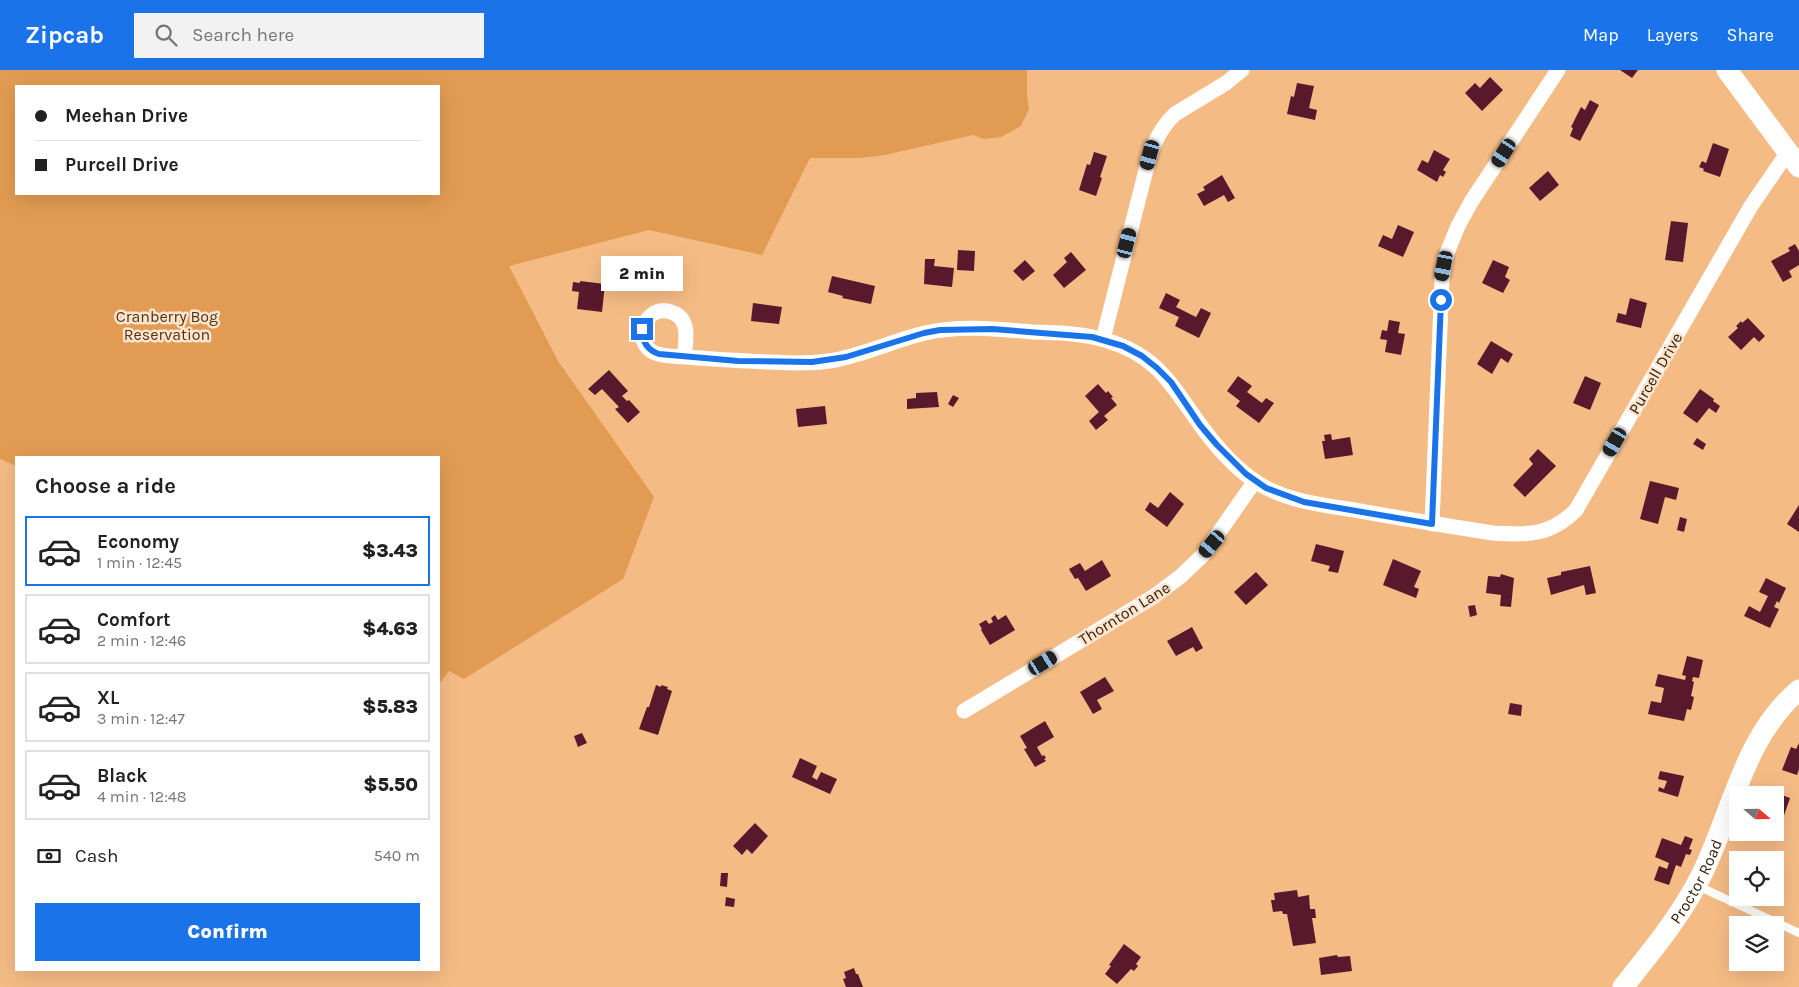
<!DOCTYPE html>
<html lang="en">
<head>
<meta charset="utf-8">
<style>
  :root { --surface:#fff; --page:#f2f2f2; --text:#222; --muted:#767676; --line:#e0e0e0; --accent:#1a73e8 }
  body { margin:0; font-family:Karla,sans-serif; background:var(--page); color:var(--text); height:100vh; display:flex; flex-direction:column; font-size:19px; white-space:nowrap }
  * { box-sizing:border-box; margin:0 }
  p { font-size:16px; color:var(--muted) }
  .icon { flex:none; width:28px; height:28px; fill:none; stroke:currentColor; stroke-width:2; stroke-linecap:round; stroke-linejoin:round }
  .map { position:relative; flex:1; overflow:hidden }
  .side { position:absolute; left:15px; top:386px; width:425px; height:515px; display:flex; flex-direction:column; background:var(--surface); border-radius:0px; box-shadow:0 5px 20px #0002 }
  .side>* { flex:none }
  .hud { position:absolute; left:15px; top:15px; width:425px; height:110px; border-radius:0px; box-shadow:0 5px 20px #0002; display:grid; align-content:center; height:110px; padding:0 20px; background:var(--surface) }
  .needle { width:32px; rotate:110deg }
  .controls { position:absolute; left:1729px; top:716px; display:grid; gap:10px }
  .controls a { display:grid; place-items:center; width:55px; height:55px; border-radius:0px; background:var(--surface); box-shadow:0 5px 20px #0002; font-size:25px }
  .end { position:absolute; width:22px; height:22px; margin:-11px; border:6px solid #1a73e8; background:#fff; box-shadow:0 0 0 2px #fff }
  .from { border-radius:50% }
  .bubble { position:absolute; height:35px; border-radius:0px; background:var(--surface); box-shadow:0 5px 20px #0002; font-size:16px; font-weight:800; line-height:35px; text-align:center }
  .car { position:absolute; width:15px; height:30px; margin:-15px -8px; border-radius:6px; box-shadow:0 0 4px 1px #0007; background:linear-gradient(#222 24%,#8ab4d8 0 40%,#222 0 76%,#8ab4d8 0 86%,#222 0) }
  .hud b { display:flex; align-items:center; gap:18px; height:48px; font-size:19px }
  .hud b+b { border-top:1px solid var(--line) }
  .hud i { width:12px; height:12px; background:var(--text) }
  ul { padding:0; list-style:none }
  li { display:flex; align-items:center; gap:15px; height:70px; margin:0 10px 8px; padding:0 10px; border:2px solid var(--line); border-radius:0px }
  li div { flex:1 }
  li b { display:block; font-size:19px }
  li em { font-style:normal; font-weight:800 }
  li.current { border-color:var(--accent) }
  li>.icon { width:45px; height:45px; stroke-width:1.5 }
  h2 { padding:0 20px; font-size:22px; line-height:60px }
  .pay { display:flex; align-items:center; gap:12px; height:55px; padding:0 20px; font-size:19px }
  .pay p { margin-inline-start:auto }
  .action { display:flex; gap:10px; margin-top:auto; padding:10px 20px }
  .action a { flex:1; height:58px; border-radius:0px; background:var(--accent); color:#fff; font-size:20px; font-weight:800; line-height:58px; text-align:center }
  header { display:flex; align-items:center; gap:30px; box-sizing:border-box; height:70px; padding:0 25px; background:var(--accent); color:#fff }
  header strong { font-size:24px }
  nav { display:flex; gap:28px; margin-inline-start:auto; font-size:18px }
  .search { width:350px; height:45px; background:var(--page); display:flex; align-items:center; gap:12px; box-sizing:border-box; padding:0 18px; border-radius:0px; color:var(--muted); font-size:19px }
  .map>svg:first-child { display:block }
  .green { fill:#e29b52; fill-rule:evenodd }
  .building { fill:#59192d }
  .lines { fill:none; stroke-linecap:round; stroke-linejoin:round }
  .lane { stroke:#fff; stroke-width:8 }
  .street { stroke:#fff; stroke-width:15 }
  .secondary { stroke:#fff; stroke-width:21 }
  .route { stroke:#1a73e8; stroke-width:6 }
  .labels { text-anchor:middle; stroke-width:5; stroke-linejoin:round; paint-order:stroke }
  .park-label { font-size:16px; fill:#533310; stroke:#fce4ce }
  .street-label { font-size:16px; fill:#36210a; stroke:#fce4ce }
</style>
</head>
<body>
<header>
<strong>Zipcab</strong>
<div class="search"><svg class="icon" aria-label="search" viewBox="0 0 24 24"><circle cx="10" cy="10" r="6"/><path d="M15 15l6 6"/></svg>Search here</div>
<nav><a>Map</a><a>Layers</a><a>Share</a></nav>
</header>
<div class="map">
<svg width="1799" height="917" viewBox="0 0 1799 917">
  <rect width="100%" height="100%" fill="#f4bb85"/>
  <!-- green -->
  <path class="green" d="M0,0h1027v26l2,13 -8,17 -20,11 -17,2 -11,-4 -88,20 -25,3h-50l-48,97 -113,-25 -140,36 49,95 96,136 -31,82 -159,100 -15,-8 -10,13v-226h-423v8l-16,-7zM16,16h423v108h-423z"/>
  <!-- building -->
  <g class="building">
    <polygon points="1620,0 1638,0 1632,8"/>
    <polygon points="1490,7 1503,20 1482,41 1465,23 1475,13 1480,18"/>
    <polygon points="1297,13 1314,16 1309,38 1317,40 1315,50 1287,44 1291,26 1294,27"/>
    <polygon points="1590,30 1599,35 1580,71 1570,66 1573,58 1571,57 1581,37 1585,40"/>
    <polygon points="1713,73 1729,79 1720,107 1703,101 1704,99 1699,97 1702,91 1706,93"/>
    <polygon points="1434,80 1450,89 1443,100 1446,102 1443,107 1440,105 1437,112 1417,100 1422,90 1428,93"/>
    <polygon points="1094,82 1107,86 1100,107 1102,108 1096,126 1079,120 1087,94 1090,95"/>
    <polygon points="1548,101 1559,115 1540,131 1529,118"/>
    <polygon points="1222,105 1235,128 1228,132 1224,125 1204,136 1197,124 1205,120 1203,117"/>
    <polygon points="1671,151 1688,153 1683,192 1665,190"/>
    <polygon points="1398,155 1414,162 1403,187 1378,176 1383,165 1392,169"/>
    <polygon points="1795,174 1799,181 1799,195 1789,201 1792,207 1783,212 1771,191 1790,181 1788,178"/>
    <polygon points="958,180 975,181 974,201 957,200"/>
    <polygon points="1071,182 1086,200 1064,218 1053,205 1067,192 1064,188"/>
    <polygon points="925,189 935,189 934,196 954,198 952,217 924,214"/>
    <polygon points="1025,190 1035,201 1023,211 1013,201"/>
    <polygon points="1493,190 1509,197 1505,207 1510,210 1503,223 1482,213"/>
    <polygon points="832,206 875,216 871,234 842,228 843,226 828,222"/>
    <polygon points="580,211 605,214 602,242 577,239 579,222 572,221 573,212 580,213"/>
    <polygon points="1166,223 1180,230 1176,237 1196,247 1201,238 1211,243 1199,268 1175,256 1179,247 1159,238"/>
    <polygon points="1630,228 1647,233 1641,258 1616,252 1618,243 1626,245"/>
    <polygon points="753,233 782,237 779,254 751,251"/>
    <polygon points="1748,248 1765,266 1759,272 1754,267 1741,280 1728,267 1738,258 1736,256 1741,251 1742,253"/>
    <polygon points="1389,250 1400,252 1398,263 1405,264 1401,285 1385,282 1387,270 1380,269 1382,260 1387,261"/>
    <polygon points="1491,271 1513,284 1508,293 1501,288 1492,304 1477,294"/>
    <polygon points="609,300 628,321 622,326 627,331 629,330 640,342 628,353 615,339 619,337 602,319 595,325 588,319"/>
    <polygon points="1238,306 1252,316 1247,322 1262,333 1266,328 1274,333 1259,353 1236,336 1240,331 1227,321"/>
    <polygon points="1585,306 1601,313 1590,340 1573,333"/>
    <polygon points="1098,314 1106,323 1108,321 1113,327 1111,328 1117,335 1104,346 1108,350 1096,360 1089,351 1099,342 1085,326"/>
    <polygon points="1700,319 1714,329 1713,331 1720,336 1716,343 1709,338 1697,353 1683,343"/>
    <polygon points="937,322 939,337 907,339 907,329 916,328 916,323"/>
    <polygon points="953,325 959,328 953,337 948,334"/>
    <polygon points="825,336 827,354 798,357 796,339"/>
    <polygon points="1331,364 1332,370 1350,367 1353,385 1325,389 1322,371 1325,371 1324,365"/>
    <polygon points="1697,368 1706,374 1703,380 1693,374"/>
    <polygon points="1538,379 1556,396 1525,427 1513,415 1533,394 1529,389"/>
    <polygon points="1650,411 1679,418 1676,430 1665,427 1658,454 1640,449"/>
    <polygon points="1170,422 1184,434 1167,457 1145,440 1150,432 1158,438"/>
    <polygon points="1799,435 1799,462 1787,454"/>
    <polygon points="1680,447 1687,449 1684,462 1677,460"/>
    <polygon points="1316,474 1344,481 1338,503 1328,501 1330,496 1311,491"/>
    <polygon points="1393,489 1421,501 1414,517 1419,519 1416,528 1383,515"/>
    <polygon points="1102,490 1111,506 1086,521 1078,508 1075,509 1069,499 1080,493 1085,501"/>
    <polygon points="1590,496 1596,523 1586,525 1584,515 1551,525 1547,508 1561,505 1561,502"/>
    <polygon points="1256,502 1268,515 1246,535 1234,522"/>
    <polygon points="1501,504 1514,508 1511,537 1500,536 1501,525 1486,523 1488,506 1500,507"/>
    <polygon points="1766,508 1786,518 1779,533 1777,531 1774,537 1779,539 1770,558 1744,546 1749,536 1760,542 1768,526 1759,522"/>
    <polygon points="1475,535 1477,545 1470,547 1468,536"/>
    <polygon points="995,545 998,550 1006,545 1015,560 990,575 981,560 982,559 979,554 986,550 989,554 993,552 991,548"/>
    <polygon points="1192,557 1203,578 1196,582 1193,577 1176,586 1167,571"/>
    <polygon points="1687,586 1703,590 1699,608 1693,607 1692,611 1694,612 1691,626 1694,627 1691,640 1687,639 1684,651 1648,644 1651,631 1661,633 1664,618 1655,616 1658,604 1685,610 1686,606 1682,605"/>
    <polygon points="1105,607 1114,621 1097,630 1102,639 1093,644 1080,622"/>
    <polygon points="656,615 661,617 661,615 668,617 667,619 672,621 658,665 639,659 647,637 649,637"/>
    <polygon points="1510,633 1522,635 1521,646 1508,644"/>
    <polygon points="1045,651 1054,667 1037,677 1042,686 1044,685 1046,688 1044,689 1046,691 1035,697 1024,679 1027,678 1020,666"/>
    <polygon points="582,663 587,673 578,677 574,666"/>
    <polygon points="1799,673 1799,699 1797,705 1782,700 1791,677 1796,679"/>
    <polygon points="800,688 817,696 812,707 817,710 821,702 837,709 830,724 792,707"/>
    <polygon points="1660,701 1684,706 1678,727 1658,721 1659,717 1664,719 1667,711 1658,709"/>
    <polygon points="1771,721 1790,728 1779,760 1775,759 1775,725 1769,725"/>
    <polygon points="755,753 768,766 752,784 747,779 742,785 733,776"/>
    <polygon points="1685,766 1693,769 1689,779 1692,780 1690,785 1686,784 1681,797 1676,795 1669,815 1654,810 1659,796 1667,799 1669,793 1655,787 1662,768 1681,775"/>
    <polygon points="721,803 728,803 727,817 720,816"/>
    <polygon points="1297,820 1298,827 1309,825 1310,839 1315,839 1316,848 1312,848 1316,873 1293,876 1287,844 1283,844 1282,841 1273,842 1271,830 1275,830 1274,823"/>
    <polygon points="726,827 735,829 734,837 725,836"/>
    <polygon points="1124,874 1141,887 1136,894 1138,896 1134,901 1131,899 1117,914 1105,904 1111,896 1109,895"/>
    <polygon points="1337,885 1338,887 1350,886 1352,901 1321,905 1319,888"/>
    <polygon points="854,898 856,904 858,904 863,917 846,917 843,909 846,908 844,902"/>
  </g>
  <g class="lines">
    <!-- lane -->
    <polyline class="lane" points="1698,816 1799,863"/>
    <!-- street -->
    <g class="street">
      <path d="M1103,269l44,-173c5,-20 13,-38 28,-52l51,-31 16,-13"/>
      <path d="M684,287c2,-16 7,-39 -13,-45 -25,-9 -41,30 -16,41 9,4 21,3 31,4 27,2 55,4 82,5 23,1 45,2 67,-2 31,-6 60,-20 90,-27 35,-8 72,-4 108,-1 24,1 49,1 72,8 52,15 65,43 94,83 15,21 36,45 57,59 31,20 69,23 104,29 44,8 89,15 133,22 35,2 57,3 83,-23l175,-304 37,-54"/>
      <polyline points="1432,454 1442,209 1447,183 1458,156 1471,132 1558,0"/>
      <polyline points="964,641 1153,527 1181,506 1203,485 1255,411"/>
    </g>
    <!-- secondary -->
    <g class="secondary">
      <polyline points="1727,0 1799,97"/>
      <path id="s1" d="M1623,917c29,-36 58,-71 79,-113 30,-61 42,-138 97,-184"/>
    </g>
  </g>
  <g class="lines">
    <!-- route -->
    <path class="route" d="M642,259c0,12 5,21 17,25l79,7 74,1 34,-5 78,-24 16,-3 52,-1 100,8 31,9 19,10 15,12 14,14 29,43 17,20 29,29 20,14 38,14 128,22 9,-224"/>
  </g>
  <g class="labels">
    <!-- park labels -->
    <g class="park-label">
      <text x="167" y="252">Cranberry Bog<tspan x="167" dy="18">Reservation</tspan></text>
    </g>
    <!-- street labels -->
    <g class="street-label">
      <text transform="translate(1655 303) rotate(-60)" y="6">Purcell Drive</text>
      <text transform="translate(1124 543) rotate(-32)" y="6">Thornton Lane</text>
      <text dy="6" stroke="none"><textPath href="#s1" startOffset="129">Proctor Road</textPath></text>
    </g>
  </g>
</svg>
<div class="controls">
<a><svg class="needle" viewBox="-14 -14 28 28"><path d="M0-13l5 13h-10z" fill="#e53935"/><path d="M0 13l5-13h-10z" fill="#767676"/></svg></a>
<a><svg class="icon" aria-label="locate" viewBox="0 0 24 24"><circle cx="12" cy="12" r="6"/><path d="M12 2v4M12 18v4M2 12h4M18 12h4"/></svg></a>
<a><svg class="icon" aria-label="layers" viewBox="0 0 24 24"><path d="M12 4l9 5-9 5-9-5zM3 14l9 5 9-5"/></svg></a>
</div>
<i class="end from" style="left:1441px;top:230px"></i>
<i class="end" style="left:642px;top:259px"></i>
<div class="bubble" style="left:601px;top:186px;width:82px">2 min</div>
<i class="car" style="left:1504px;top:83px;rotate:213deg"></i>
<i class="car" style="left:1150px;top:85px;rotate:195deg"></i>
<i class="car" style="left:1127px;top:173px;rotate:14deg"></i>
<i class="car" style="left:1444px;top:196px;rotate:191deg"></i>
<i class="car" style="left:1615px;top:372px;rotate:210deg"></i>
<i class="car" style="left:1212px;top:474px;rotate:220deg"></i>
<i class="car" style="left:1043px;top:593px;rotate:59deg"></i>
<div class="hud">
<b><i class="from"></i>Meehan Drive</b>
<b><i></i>Purcell Drive</b>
</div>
<section class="side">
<h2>Choose a ride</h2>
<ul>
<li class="current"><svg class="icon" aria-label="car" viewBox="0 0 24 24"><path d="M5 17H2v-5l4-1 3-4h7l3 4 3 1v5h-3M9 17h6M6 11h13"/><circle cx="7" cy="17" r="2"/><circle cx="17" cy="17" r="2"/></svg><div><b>Economy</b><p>1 min · 12:45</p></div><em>$3.43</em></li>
<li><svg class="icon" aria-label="car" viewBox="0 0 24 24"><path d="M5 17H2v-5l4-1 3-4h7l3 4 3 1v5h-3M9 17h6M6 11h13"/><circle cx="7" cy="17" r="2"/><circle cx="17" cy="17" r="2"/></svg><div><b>Comfort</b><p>2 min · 12:46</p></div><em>$4.63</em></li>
<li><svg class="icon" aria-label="car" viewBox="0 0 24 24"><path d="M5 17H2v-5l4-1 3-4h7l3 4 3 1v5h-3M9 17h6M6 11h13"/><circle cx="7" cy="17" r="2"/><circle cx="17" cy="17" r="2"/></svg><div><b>XL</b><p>3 min · 12:47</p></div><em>$5.83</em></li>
<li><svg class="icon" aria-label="car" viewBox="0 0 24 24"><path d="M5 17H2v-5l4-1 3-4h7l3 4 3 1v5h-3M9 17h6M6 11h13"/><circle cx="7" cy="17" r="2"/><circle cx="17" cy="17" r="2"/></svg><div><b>Black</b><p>4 min · 12:48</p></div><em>$5.50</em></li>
</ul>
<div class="pay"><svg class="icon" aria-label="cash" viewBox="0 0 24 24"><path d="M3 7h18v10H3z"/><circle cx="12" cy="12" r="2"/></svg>Cash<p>540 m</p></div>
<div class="action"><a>Confirm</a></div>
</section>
</div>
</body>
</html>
